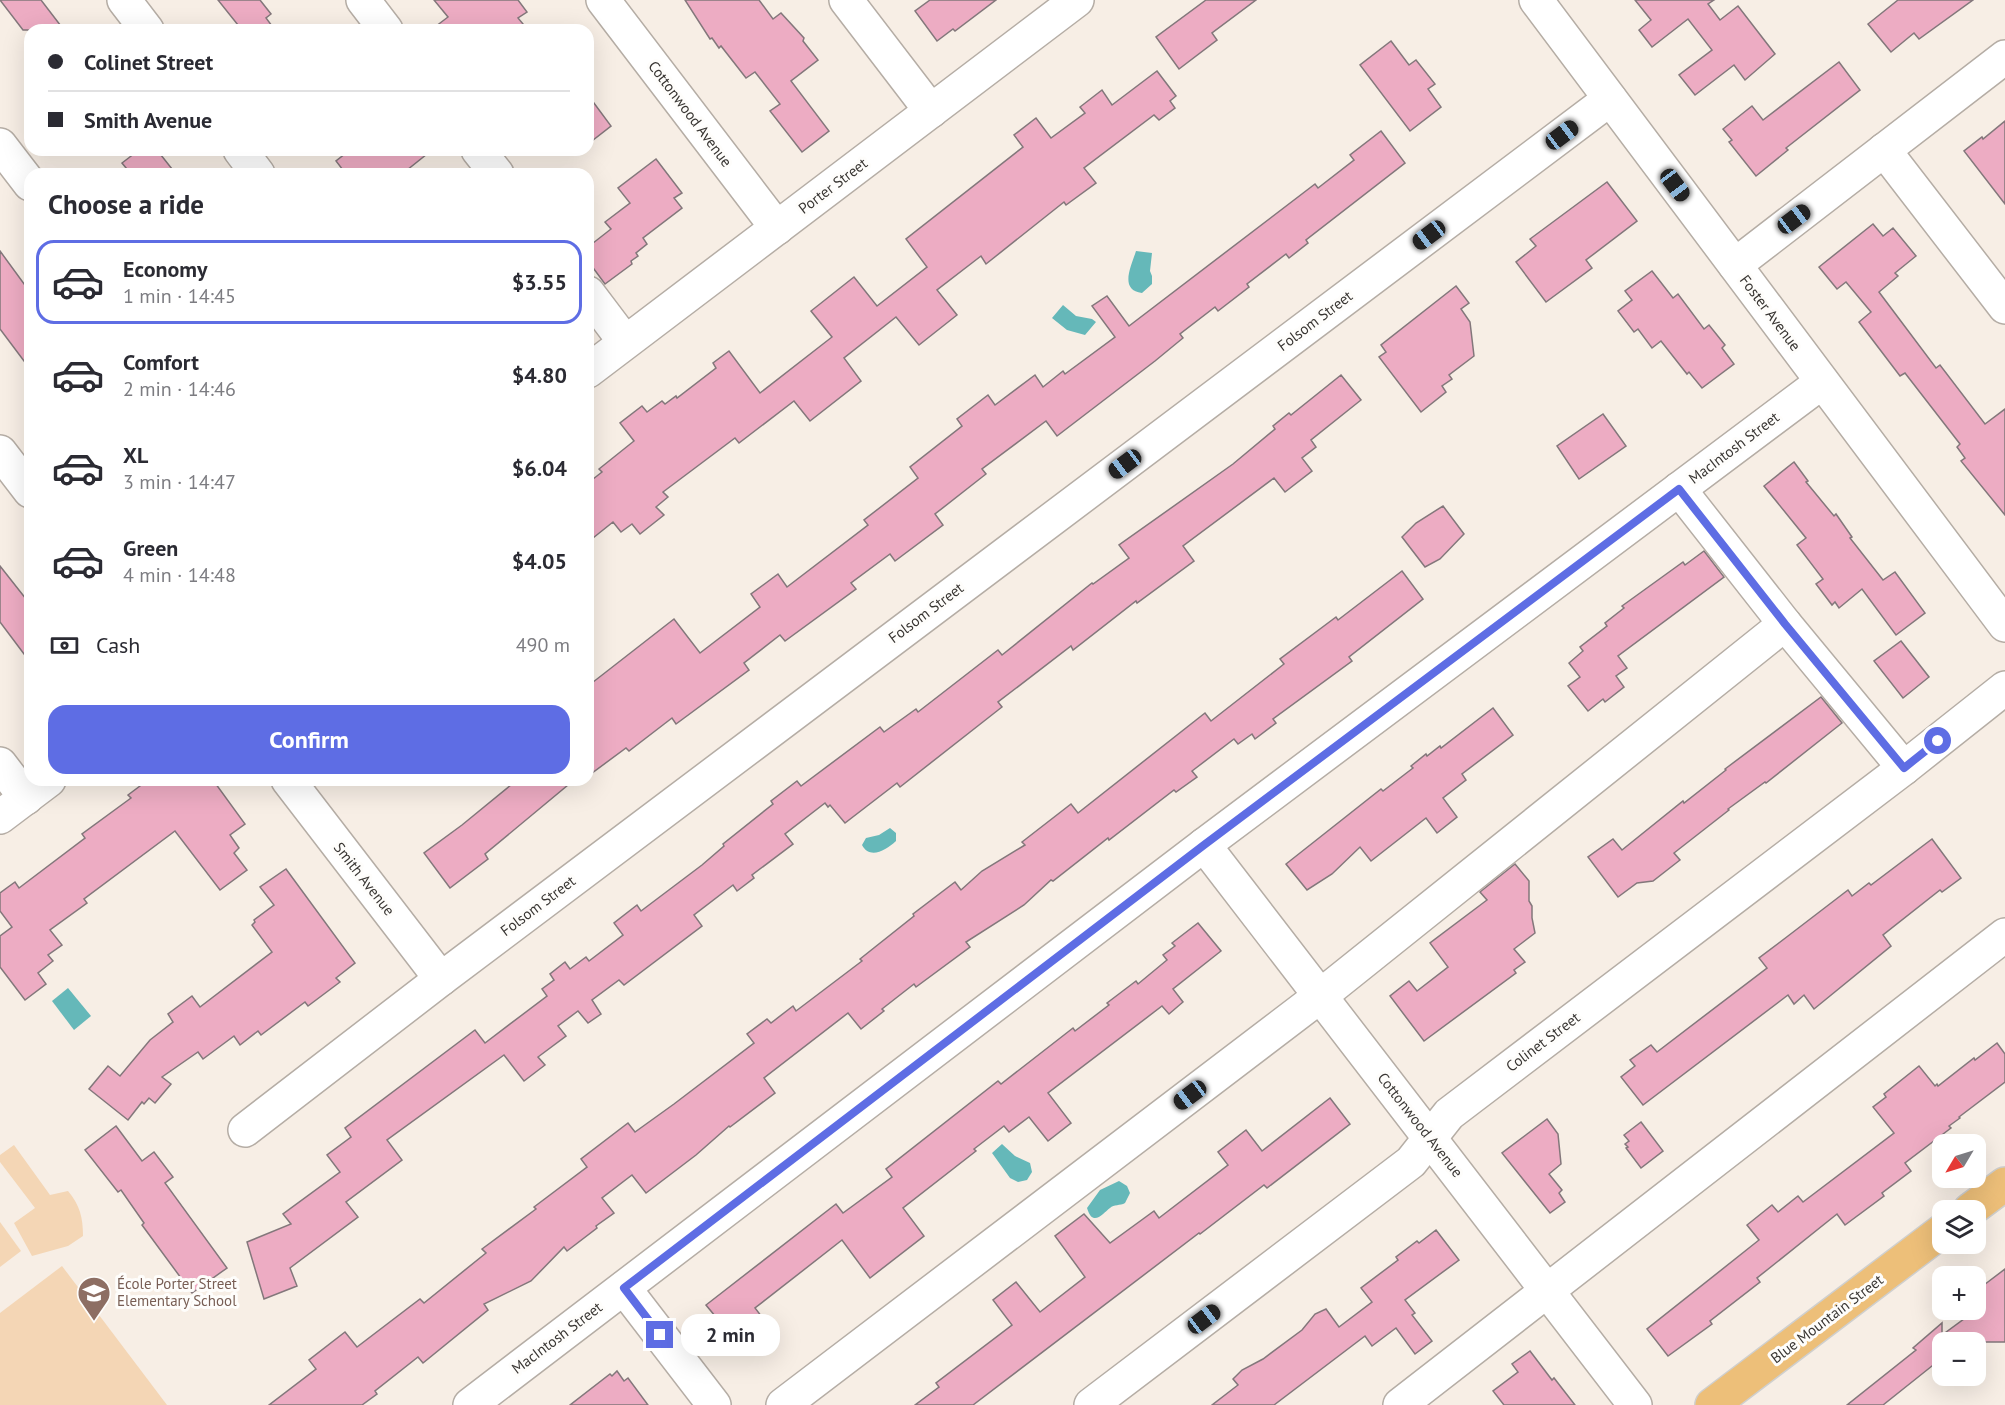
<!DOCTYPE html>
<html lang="en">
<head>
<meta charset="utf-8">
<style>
  :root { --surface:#fff; --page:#f2f2f3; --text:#2b2b33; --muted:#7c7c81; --line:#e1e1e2; --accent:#5e6de4 }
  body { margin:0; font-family:"PT Sans",sans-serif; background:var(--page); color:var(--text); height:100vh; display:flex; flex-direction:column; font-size:22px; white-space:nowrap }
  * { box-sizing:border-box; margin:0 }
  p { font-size:20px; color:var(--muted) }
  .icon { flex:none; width:33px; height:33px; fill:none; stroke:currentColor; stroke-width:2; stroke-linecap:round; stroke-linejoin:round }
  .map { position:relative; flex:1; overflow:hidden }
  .sheet { position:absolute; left:24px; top:168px; width:570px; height:618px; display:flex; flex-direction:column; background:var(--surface); border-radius:18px; box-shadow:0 6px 24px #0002 }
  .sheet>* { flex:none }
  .banner { position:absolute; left:24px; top:24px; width:570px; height:132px; border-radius:18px; box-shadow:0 6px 24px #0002; display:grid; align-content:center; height:132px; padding:0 24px; background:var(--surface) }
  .needle { width:39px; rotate:232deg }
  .tools { position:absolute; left:1932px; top:1134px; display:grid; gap:12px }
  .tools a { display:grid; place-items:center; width:54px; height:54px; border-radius:12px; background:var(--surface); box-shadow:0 6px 24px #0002; font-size:30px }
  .end { position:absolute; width:27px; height:27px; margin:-14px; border:8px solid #5e6de4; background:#fff; box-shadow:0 0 0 3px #fff }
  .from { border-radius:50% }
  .bubble { position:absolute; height:42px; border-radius:18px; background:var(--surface); box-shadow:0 6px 24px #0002; font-size:20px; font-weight:800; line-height:42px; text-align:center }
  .car { position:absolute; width:18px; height:36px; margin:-18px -9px; border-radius:8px; box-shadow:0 0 4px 2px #0007; background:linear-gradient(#222 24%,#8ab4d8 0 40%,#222 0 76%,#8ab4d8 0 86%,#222 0) }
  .banner b { display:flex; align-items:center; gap:21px; height:57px; font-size:22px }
  .banner b+b { border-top:2px solid var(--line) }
  .banner i { width:15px; height:15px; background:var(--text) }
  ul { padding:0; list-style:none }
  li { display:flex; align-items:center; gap:18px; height:84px; margin:0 12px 9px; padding:0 12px; border:3px solid transparent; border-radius:18px }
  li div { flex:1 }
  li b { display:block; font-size:22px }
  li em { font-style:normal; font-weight:800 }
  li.on { border-color:var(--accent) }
  li>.icon { width:54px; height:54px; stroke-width:1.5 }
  h2 { padding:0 24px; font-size:27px; line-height:72px }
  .pay { display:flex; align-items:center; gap:15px; height:66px; padding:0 24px; font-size:22px }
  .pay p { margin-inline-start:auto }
  .cta { display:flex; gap:12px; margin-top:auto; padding:12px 24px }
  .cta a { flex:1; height:69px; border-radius:18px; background:var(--accent); color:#fff; font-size:24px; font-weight:800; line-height:69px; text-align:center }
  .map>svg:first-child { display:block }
  .green { fill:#f4d6b5 }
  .water { fill:#65b8b9 }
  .building { fill:#edacc3; stroke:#83777b; stroke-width:1.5 }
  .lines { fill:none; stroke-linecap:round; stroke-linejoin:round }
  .minor-casing { stroke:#b5ada5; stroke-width:36 }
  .major-casing { stroke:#cfcfce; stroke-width:36 }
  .minor { stroke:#fff; stroke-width:33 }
  .major { stroke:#edbf79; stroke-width:33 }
  .route { stroke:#5e6de4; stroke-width:8 }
  .labels { text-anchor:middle; stroke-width:6; stroke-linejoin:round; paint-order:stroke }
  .street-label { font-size:15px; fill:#393633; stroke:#fefdfb }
  .education-label { font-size:15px; fill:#785e54; stroke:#fefdfb; text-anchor:start }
</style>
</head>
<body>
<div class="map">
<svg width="2005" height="1405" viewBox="0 0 2005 1405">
  <rect width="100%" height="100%" fill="#f7eee5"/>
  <!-- green -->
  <g class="green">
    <path d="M14,1145l36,50 18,-4c12,14 15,27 15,45l-15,10 -36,10 -18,-33 21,-15 -35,-46v-7z"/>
    <polygon points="0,1222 21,1251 0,1267"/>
    <polygon points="62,1266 167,1405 0,1405 0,1313"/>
  </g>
  <!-- water -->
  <g class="water">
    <path d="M1136,251l16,2 -2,18 2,5v8l-10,9c-23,-3 -11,-26 -6,-42z"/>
    <polygon points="1063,305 1076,316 1092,319 1096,322 1085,335 1067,330 1052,318"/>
    <path d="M890,828l6,5v8c-10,9 -26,19 -34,4l4,-7 13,-3z"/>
    <polygon points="68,988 91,1016 74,1030 52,1001"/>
    <polygon points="1002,1144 1015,1156 1030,1163 1032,1172 1027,1180 1018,1182 1010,1178 992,1153"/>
    <path d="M1119,1181l8,5 3,7 -5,10c-5,3 -11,1 -15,5 -7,5 -17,20 -23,0l13,-18z"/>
  </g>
  <!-- building -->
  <g class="building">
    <polygon points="0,0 41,0 64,30 23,30"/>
    <polygon points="218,0 260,0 271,14 266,18 275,30 242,30"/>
    <polygon points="434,0 518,0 527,12 518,18 528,30 431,30 448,17"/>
    <polygon points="685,0 759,0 773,19 781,13 804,38 803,41 818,60 791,81 829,131 802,152 770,111 780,104 755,72 746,78 721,46 719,48 712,38 710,39"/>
    <polygon points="930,0 996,0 955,31 953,29 937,41 915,11"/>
    <polygon points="1206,0 1256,0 1212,33 1217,40 1179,69 1156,37"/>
    <polygon points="1635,0 1714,0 1708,4 1720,20 1738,6 1775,54 1745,80 1734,65 1695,95 1679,75 1712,50 1688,19 1652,47 1639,30 1651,20"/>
    <polygon points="1898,0 1973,0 1919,39 1914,33 1891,52 1868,24"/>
    <polygon points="1391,41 1409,65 1416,60 1435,84 1428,89 1441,107 1410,131 1360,65"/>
    <polygon points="1839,62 1860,90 1786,148 1788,150 1756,176 1729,142 1732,140 1723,129 1752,106 1763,120"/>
    <polygon points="1157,71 1176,96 1170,101 1175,108 1159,120 1154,115 1084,168 1096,183 1066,205 1064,202 986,264 981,256 937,290 957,315 919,345 896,317 844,358 861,381 810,421 794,401 739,443 735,438 663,492 668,497 656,507 664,515 640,534 632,524 621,532 613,522 588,542 588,483 602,472 599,469 634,441 620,423 642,406 647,412 662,401 665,404 676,396 677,398 716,368 713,363 729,351 760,393 832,337 811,311 854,277 877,306 927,267 906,239 1023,147 1014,135 1036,118 1051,138 1085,113 1080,107 1102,90 1112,105"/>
    <polygon points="588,95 611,126 588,144"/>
    <polygon points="2005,121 2005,204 1964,151 1982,137 1983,139"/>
    <polygon points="1381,131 1405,163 1306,240 1308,243 1289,258 1286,254 1247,284 1249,287 1218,311 1215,307 1180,334 1183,338 1155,361 1057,436 1046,421 982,469 986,474 935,514 943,525 895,561 890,554 851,583 856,589 785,641 780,635 744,663 749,670 676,724 672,718 629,751 626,748 588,776 588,686 674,619 700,653 760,607 751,594 778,574 787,587 868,525 864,520 918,478 910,467 962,426 957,419 988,395 995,405 1035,375 1043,387 1063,371 1065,374 1115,337 1092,306 1107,296 1129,326 1315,184 1318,188 1354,160 1350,155"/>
    <polygon points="139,150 157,150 176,174 131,174 122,163"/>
    <polygon points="350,150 432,150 402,174 346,174 336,161"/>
    <polygon points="656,159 682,193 674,198 682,208 643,238 647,244 636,253 638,256 631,261 632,264 605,284 588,261 588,247 611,229 605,222 630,203 618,188"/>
    <polygon points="1607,182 1637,221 1586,260 1592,268 1546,302 1516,262 1536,246 1530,239"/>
    <polygon points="1873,224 1883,236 1893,228 1916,256 1895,273 1898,276 1879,292 1936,368 1940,365 1985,424 2005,409 2005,515 1961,461 1965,458 1957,447 1960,444 1905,373 1900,376 1859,322 1871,312 1846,282 1837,289 1819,267"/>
    <polygon points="0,251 30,292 30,369 0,329"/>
    <polygon points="1652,271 1673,298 1678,294 1704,329 1709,325 1725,345 1722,348 1734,364 1702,388 1689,372 1687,374 1661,341 1652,348 1638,329 1634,332 1618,311 1632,300 1625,291"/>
    <polygon points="1456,286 1469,303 1461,309 1470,322 1474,356 1449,375 1452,379 1442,386 1446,392 1421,412 1379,357 1386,352 1381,345"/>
    <polygon points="1341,375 1361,400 1311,440 1316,447 1302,458 1312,471 1285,492 1274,478 1183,546 1194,561 1137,603 1136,601 1073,650 1071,646 998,702 1002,707 900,787 897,783 845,823 830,805 828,807 825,803 785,834 793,844 752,875 754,878 737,891 733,885 694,915 702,926 624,985 619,980 592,1000 601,1014 588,1023 578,1011 558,1026 566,1036 538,1057 545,1065 524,1081 504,1055 387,1140 402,1160 346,1202 358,1217 290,1268 297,1286 264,1299 247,1242 291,1224 283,1214 340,1172 327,1155 351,1137 345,1128 475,1030 485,1043 547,996 542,989 554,980 550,974 565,962 570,969 586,957 589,961 623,935 614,923 637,905 641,911 702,865 724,846 723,844 773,804 771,801 797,781 801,786 880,727 884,732 916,709 918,712 998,650 1002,655 1092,583 1093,584 1129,558 1119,545 1233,464 1275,429 1273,426 1289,413 1291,415"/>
    <polygon points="1603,414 1626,446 1579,479 1557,446"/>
    <polygon points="1794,462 1808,481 1806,482 1834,516 1836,514 1852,537 1850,538 1883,580 1895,572 1925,613 1896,635 1862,589 1839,608 1835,602 1832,605 1816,584 1823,579 1797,545 1806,538 1764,486"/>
    <polygon points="1443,506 1464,534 1440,559 1425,567 1402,537 1416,523"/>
    <polygon points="1704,551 1724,577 1618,656 1627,668 1616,676 1624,687 1605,702 1603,699 1588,711 1568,686 1580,677 1569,663 1583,651 1580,647 1607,626 1605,623 1624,608 1622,606 1683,562 1685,565"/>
    <polygon points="0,566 30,604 30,662 0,622"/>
    <polygon points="1402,571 1423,599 1349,657 1352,661 1273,719 1276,723 1255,739 1252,734 1238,744 1234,739 1192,771 1197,777 1176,792 1174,790 1109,840 1108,838 1053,881 1051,880 1024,905 966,942 970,947 916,987 914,984 882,1009 884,1011 861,1029 848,1013 764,1078 775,1093 730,1127 729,1126 696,1155 646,1193 632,1175 602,1198 614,1213 596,1226 597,1228 567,1251 564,1247 531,1281 484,1304 488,1310 423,1363 418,1357 375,1391 377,1394 362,1405 269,1405 316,1369 309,1360 345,1332 357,1347 420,1299 424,1303 486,1253 482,1249 536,1209 534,1207 587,1167 581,1159 628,1123 635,1132 674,1104 754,1043 747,1034 767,1019 771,1023 793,1006 796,1011 862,961 860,959 914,916 913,914 955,882 961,890 982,871 1025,845 1022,842 1071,804 1078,813 1205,713 1211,721 1284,664 1280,659 1336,617 1338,620"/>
    <polygon points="1901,641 1929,677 1903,698 1874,661"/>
    <polygon points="1821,697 1842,723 1766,783 1765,782 1728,809 1729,810 1674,853 1680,860 1653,881 1637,883 1618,897 1588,857 1613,839 1622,850 1683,801 1684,803 1726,770 1725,769"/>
    <polygon points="1493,708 1513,735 1462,774 1466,780 1443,798 1457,817 1437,833 1426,818 1371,861 1360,847 1332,874 1307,890 1286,864 1381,789 1383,791 1413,768 1411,766 1426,754 1427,756 1440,746 1441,748"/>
    <polygon points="148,780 213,780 245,824 230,835 239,848 234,853 247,870 220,890 175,831 84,899 87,903 50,930 62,945 48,955 53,961 38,973 46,984 25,1000 0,967 0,936 12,927 0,911 0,893 15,882 19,888 85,838 82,834 131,798 128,795"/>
    <polygon points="517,780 574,780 485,854 488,859 450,888 424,853 462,825"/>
    <polygon points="1932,839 1961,878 1942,892 1940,890 1883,935 1891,946 1814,1009 1804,995 1794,1004 1788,995 1643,1105 1621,1077 1635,1066 1630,1060 1651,1045 1657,1052 1767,968 1759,958 1788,936 1848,890 1852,896 1869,883 1871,885"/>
    <polygon points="1515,864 1529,881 1529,901 1532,906 1532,918 1535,933 1514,949 1525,962 1514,970 1516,973 1424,1041 1390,996 1409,981 1417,991 1448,967 1430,943 1487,900 1480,892"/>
    <polygon points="286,869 355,963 336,978 340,982 308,1006 305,1002 261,1035 258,1031 240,1045 234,1036 203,1059 198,1052 162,1077 171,1084 155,1103 149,1098 144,1104 142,1102 128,1120 89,1089 108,1066 120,1076 150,1040 173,1022 168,1014 192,996 200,1007 272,952 252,925 255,922 254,920 274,905 260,887"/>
    <polygon points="1198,923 1221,951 1173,989 1183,1002 1169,1014 1162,1006 1048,1093 1071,1123 1048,1141 1029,1117 1009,1132 1004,1126 974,1149 976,1151 903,1208 924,1236 870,1278 842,1240 755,1308 771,1329 744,1351 706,1305 836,1204 843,1213 892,1177 886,1169 998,1081 1001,1084 1073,1028 1075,1031 1109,1005 1107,1003 1136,981 1138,984 1167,960 1163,955 1175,946 1172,943"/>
    <polygon points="1997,1043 2005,1054 2005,1082 1959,1117 1960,1118 1949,1126 1951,1128 1905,1163 1911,1171 1882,1193 1884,1196 1845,1225 1837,1214 1757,1278 1760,1282 1710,1321 1712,1324 1668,1356 1647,1329 1759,1240 1747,1225 1772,1205 1778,1212 1798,1196 1803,1202 1894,1133 1873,1107 1886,1097 1884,1094 1919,1066 1935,1086 1937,1084 1938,1086 1974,1058 1975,1060"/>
    <polygon points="1330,1098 1350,1124 1267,1188 1264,1185 1200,1234 1199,1233 973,1405 915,1405 939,1387 936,1383 1012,1325 993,1300 1016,1282 1040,1312 1085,1277 1055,1236 1084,1214 1110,1243 1154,1211 1159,1218 1228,1165 1218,1152 1246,1130 1262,1151"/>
    <polygon points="1547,1119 1558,1134 1561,1164 1549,1174 1562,1190 1559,1193 1565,1202 1550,1213 1502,1153"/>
    <polygon points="1641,1122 1663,1151 1641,1168 1626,1148 1628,1147 1625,1144 1629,1141 1624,1135"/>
    <polygon points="116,1126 142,1161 154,1152 173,1177 165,1183 227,1268 192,1293 142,1225 144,1223 121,1190 118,1192 85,1150"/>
    <polygon points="1436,1230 1459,1260 1405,1300 1415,1313 1412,1315 1432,1341 1415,1354 1396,1328 1372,1346 1365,1336 1274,1405 1212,1405 1238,1385 1233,1379 1242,1370 1263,1359 1302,1330 1315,1314 1326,1309 1339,1327 1372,1302 1361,1288 1398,1260 1396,1257 1417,1241 1419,1243"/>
    <polygon points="2005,1269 2005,1342 1942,1342 1942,1358 1883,1405 1847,1405 1916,1350 1913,1348 1942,1323 1942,1335 1976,1310 1976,1291"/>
    <polygon points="1530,1351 1552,1380 1554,1378 1575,1405 1504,1405 1493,1391 1518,1372 1512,1364"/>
    <polygon points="617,1371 624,1381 628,1378 648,1405 570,1405 610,1374 612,1376"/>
  </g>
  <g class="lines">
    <!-- minor casing -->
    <g class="minor-casing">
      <g id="minor">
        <polyline points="124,0 147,30"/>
        <polyline points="363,0 386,30"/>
        <polyline points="603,0 777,228"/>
        <polyline points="846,0 931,111"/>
        <polyline points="1536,0 2005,625"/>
        <polyline points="0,145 30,184"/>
        <polyline points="240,150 258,174"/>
        <polyline points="478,150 497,174"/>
        <polyline points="1884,150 2005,307"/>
        <polyline points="1735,265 2005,57"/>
        <polyline points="588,293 625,342"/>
        <polyline points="588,371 1077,0"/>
        <polyline points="0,452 30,491"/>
        <polyline points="1679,489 1785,624 1904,768"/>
        <polyline points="0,764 26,798"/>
        <polyline points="288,780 441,979"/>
        <polyline points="0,817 49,780"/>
        <polyline points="1204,845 1635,1405"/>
        <polyline points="245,1130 441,979 1610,99"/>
        <polyline points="624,1288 714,1405"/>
        <polyline points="470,1405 1204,845 1822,382"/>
        <polyline points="783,1405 1319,997 1785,624"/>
        <polyline points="1091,1405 1411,1162 1449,1114 1904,768 2005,688"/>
        <polyline points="1400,1405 2005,935"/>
      </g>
    </g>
    <!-- major casing -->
    <g class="major-casing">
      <g id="major">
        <polyline points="1970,1210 2005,1184"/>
        <polyline points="1712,1405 1942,1231"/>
      </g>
    </g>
    <!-- minor -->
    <use href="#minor" class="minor"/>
    <!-- major -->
    <use href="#major" class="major"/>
  </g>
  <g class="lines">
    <!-- route -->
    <polyline class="route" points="660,1335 624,1288 1204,845 1679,489 1785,624 1904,768 1938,741"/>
  </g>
  <!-- icons -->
  <defs>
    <g id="school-pin" transform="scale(1.725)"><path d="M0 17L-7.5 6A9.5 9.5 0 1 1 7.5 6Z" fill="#8d6e63" stroke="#fefdfb"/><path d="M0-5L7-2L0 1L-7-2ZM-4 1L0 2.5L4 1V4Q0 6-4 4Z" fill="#fff"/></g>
  </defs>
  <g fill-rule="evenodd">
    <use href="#school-pin" x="94" y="1293"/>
  </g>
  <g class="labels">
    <!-- street labels -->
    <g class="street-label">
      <text transform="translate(690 114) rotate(53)" y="5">Cottonwood Avenue</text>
      <text transform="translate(833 186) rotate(-37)" y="5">Porter Street</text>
      <text transform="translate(1770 313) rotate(53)" y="5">Foster Avenue</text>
      <text transform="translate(1315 321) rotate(-37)" y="5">Folsom Street</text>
      <text transform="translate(1734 448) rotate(-37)" y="5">MacIntosh Street</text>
      <text transform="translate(926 613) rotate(-37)" y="5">Folsom Street</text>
      <text transform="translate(364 879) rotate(52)" y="5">Smith Avenue</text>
      <text transform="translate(538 906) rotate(-37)" y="5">Folsom Street</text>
      <text transform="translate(1543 1042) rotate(-37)" y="5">Colinet Street</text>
      <text transform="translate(1420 1125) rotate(52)" y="5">Cottonwood Avenue</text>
      <text transform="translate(1827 1319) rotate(-37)" y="5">Blue Mountain Street</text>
      <text transform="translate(557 1338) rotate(-37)" y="5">MacIntosh Street</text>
    </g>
    <!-- education labels -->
    <g class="education-label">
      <text x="117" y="1289">École Porter Street<tspan x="117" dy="17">Elementary School</tspan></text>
    </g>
  </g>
</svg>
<div class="tools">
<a><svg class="needle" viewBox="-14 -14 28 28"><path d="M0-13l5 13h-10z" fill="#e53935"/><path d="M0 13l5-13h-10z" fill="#7c7c81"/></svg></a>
<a><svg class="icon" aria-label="layers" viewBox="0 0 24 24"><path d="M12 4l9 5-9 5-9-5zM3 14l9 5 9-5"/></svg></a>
<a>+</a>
<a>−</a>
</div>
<i class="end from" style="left:1938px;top:741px"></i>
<i class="end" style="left:660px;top:1335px"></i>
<div class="bubble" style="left:681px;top:1314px;width:99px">2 min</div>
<i class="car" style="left:1562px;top:135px;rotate:53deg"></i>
<i class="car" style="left:1675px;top:185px;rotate:143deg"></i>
<i class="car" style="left:1794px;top:219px;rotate:53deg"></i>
<i class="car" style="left:1429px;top:235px;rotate:233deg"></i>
<i class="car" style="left:1125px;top:464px;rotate:233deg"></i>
<i class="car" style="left:1190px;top:1095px;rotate:233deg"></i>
<i class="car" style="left:1204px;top:1319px;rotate:53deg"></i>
<div class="banner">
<b><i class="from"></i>Colinet Street</b>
<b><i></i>Smith Avenue</b>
</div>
<section class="sheet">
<h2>Choose a ride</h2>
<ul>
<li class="on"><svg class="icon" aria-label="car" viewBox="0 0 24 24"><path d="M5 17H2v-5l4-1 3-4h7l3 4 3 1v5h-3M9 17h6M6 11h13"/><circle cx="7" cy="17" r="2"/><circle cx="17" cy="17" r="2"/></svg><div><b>Economy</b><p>1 min · 14:45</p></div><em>$3.55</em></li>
<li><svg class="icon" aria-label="car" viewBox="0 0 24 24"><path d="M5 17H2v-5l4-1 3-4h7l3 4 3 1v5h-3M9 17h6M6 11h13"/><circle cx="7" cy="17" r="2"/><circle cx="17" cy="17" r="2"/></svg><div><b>Comfort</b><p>2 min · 14:46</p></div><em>$4.80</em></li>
<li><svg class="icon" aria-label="car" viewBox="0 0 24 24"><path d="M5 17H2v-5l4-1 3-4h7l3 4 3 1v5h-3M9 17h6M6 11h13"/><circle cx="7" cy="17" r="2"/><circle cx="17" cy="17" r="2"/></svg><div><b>XL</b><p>3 min · 14:47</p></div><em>$6.04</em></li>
<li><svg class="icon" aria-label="car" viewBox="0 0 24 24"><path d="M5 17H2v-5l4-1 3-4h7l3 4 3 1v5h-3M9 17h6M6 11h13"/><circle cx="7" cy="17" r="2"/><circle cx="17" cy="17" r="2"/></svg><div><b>Green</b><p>4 min · 14:48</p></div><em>$4.05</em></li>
</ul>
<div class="pay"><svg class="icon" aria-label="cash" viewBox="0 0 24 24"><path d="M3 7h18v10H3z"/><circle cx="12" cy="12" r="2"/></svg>Cash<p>490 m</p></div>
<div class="cta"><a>Confirm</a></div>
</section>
</div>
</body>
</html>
